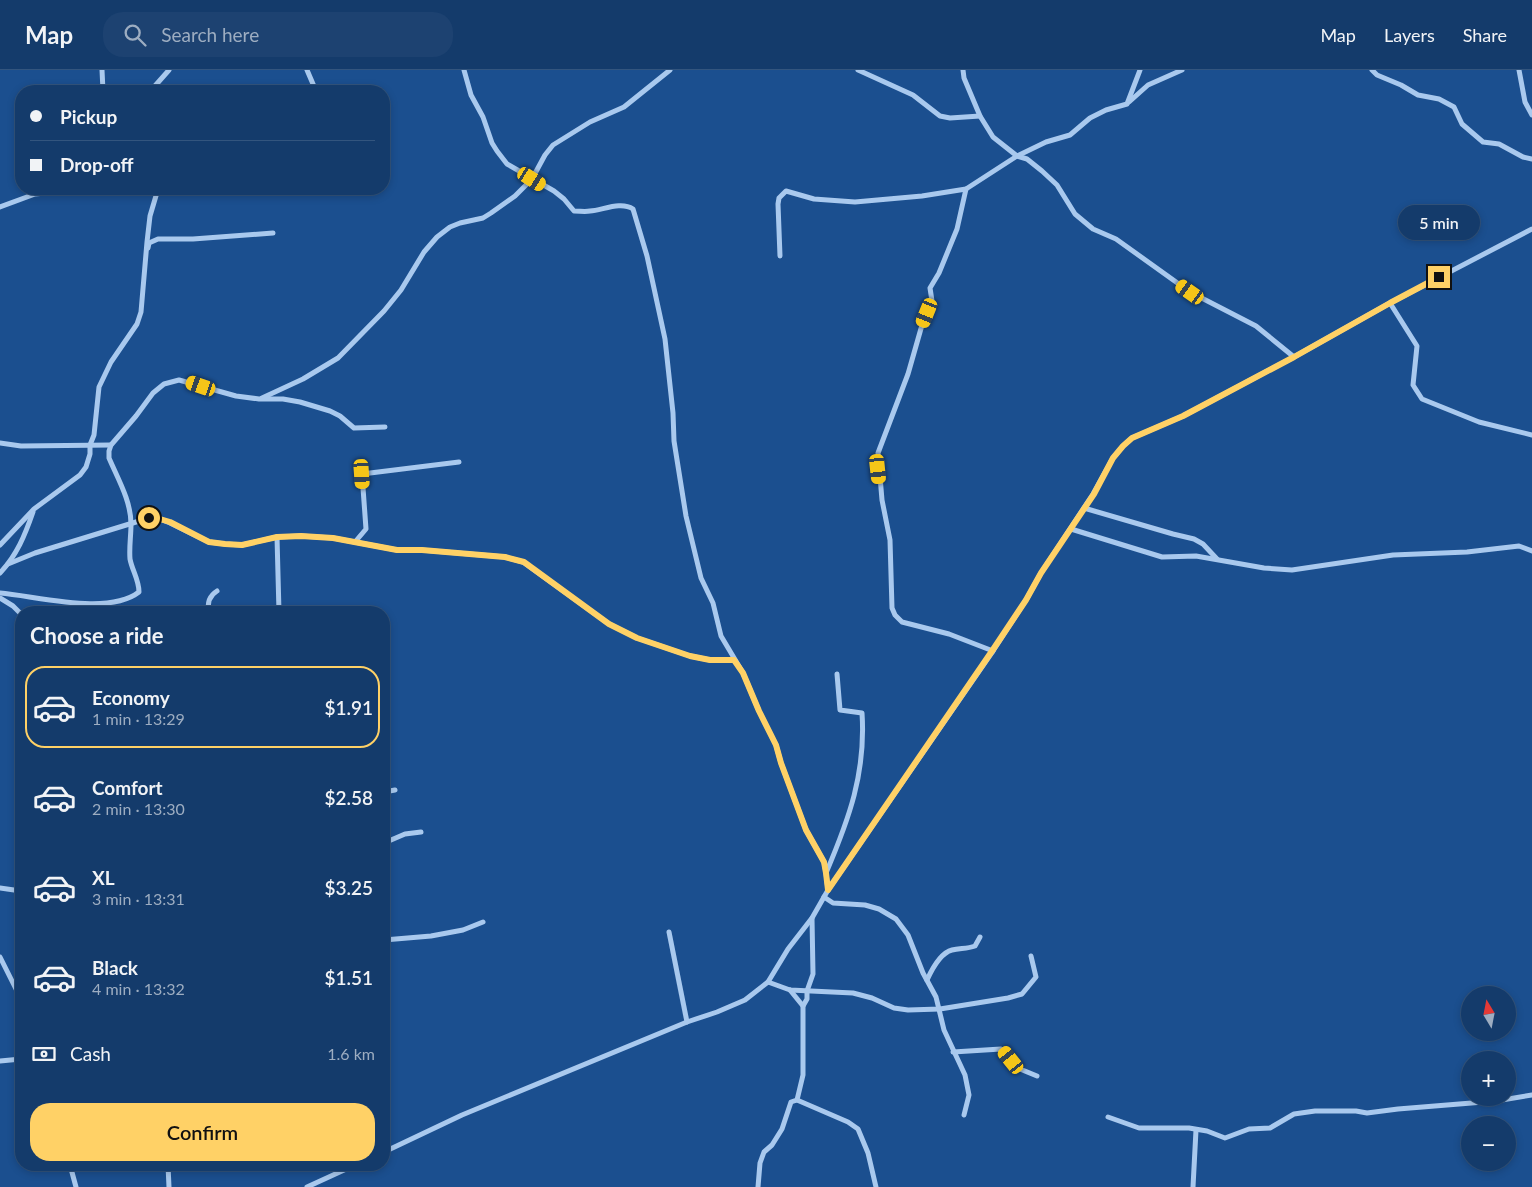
<!DOCTYPE html>
<html lang="en">
<head>
<meta charset="utf-8">
<style>
  :root { --surface:#143b6b; --page:#1d4271; --text:#f1f3f6; --muted:#9dadc1; --line:#33557e; --accent:#ffd166 }
  body { margin:0; font-family:Lato,sans-serif; background:var(--page); color:var(--text); height:100vh; display:flex; flex-direction:column; font-size:19px; white-space:nowrap }
  * { box-sizing:border-box; margin:0 }
  p { font-size:16px; color:var(--muted) }
  .icon { flex:none; width:28px; height:28px; fill:none; stroke:currentColor; stroke-width:2; stroke-linecap:round; stroke-linejoin:round }
  .map { position:relative; flex:1; overflow:hidden }
  .drawer { position:absolute; left:15px; top:536px; width:375px; height:565px; display:flex; flex-direction:column; background:var(--surface); border-radius:20px; box-shadow:0 2px 8px #0003,0 0 0 1px var(--line) }
  .drawer>* { flex:none }
  .guide { position:absolute; left:15px; top:15px; width:375px; height:110px; border-radius:20px; box-shadow:0 2px 8px #0003,0 0 0 1px var(--line); display:grid; align-content:center; height:110px; padding:0 15px; background:var(--surface) }
  .needle { width:32px; rotate:350deg }
  .fabs { position:absolute; left:1461px; top:916px; display:grid; gap:10px }
  .fabs a { display:grid; place-items:center; width:55px; height:55px; border-radius:50%; background:var(--surface); box-shadow:0 2px 8px #0003,0 0 0 1px var(--line); font-size:25px }
  .end { position:absolute; width:22px; height:22px; margin:-11px; border:6px solid #ffd166; background:#111; box-shadow:0 0 0 2px #111 }
  .from { border-radius:50% }
  .bubble { position:absolute; height:35px; border-radius:18px; background:var(--surface); box-shadow:0 2px 8px #0003,0 0 0 1px var(--line); font-size:16px; font-weight:600; line-height:35px; text-align:center }
  .car { position:absolute; width:15px; height:30px; margin:-15px -8px; border-radius:6px; box-shadow:0 0 4px 1px #0007; background:linear-gradient(#f5c518 24%,#345 0 40%,#f5c518 0 76%,#345 0 86%,#f5c518 0) }
  .guide b { display:flex; align-items:center; gap:18px; height:48px; font-size:19px }
  .guide b+b { border-top:1px solid var(--line) }
  .guide i { width:12px; height:12px; background:var(--text) }
  ul { padding:0; list-style:none }
  li { display:flex; align-items:center; gap:15px; height:82px; margin:0 10px 8px; padding:0 5px; border:2px solid transparent; border-radius:20px }
  li div { flex:1 }
  li b { display:block; font-size:19px }
  li em { font-style:normal; font-weight:600 }
  li.current { border-color:var(--accent) }
  li>.icon { width:45px; height:45px; stroke-width:1.5 }
  h2 { padding:0 15px; font-size:22px; line-height:60px }
  .pay { display:flex; align-items:center; gap:12px; height:55px; padding:0 15px; font-size:19px }
  .pay p { margin-inline-start:auto }
  .button { display:flex; gap:10px; margin-top:auto; padding:10px 15px }
  .button a { flex:1; height:58px; border-radius:20px; background:var(--accent); color:#111; font-size:20px; font-weight:600; line-height:58px; text-align:center }
  header { display:flex; align-items:center; gap:30px; box-sizing:border-box; height:70px; padding:0 25px; background:var(--surface); border-bottom:1px solid var(--line) }
  header strong { font-size:24px }
  nav { display:flex; gap:28px; margin-inline-start:auto; font-size:18px }
  .search { width:350px; height:45px; background:var(--page); display:flex; align-items:center; gap:12px; box-sizing:border-box; padding:0 18px; border-radius:20px; color:var(--muted); font-size:19px }
  .map>svg:first-child { display:block }
  .lines { fill:none; stroke-linecap:round; stroke-linejoin:round }
  .minor { stroke:#a9c9ee; stroke-width:5 }
  .route { stroke:#ffd166; stroke-width:6 }
</style>
</head>
<body>
<header>
<strong>Map</strong>
<div class="search"><svg class="icon" aria-label="search" viewBox="0 0 24 24"><circle cx="10" cy="10" r="6"/><path d="M15 15l6 6"/></svg>Search here</div>
<nav><a>Map</a><a>Layers</a><a>Share</a></nav>
</header>
<div class="map">
<svg width="1532" height="1117" viewBox="0 0 1532 1117">
  <rect width="100%" height="100%" fill="#1b4f8f"/>
  <g class="lines">
    <!-- minor -->
    <g class="minor">
      <polyline points="102,0 103,21"/>
      <polyline points="307,0 316,21"/>
      <path d="M464,0l7,25 12,22 9,26 5,8 10,13 47,27 10,8 10,12c6,0 11,1 16,0 13,-1 31,-10 43,-2l14,47 18,83 8,74 1,28 12,75 15,62 12,25 8,33 22,37 16,38 17,34 5,18 25,67 18,32 2,11c23,-54 40,-100 36,-160l-22,-3 -3,-36"/>
      <polyline points="858,0 913,25 940,46 950,48 980,46"/>
      <polyline points="963,0 964,8 980,46 993,67 1017,86 1027,89 1042,101 1057,115 1075,144 1093,159 1116,169 1190,222 1256,256 1294,287"/>
      <polyline points="1372,0 1377,5 1401,15 1418,25 1439,29 1454,37 1462,54 1483,72 1499,74 1523,87 1532,89"/>
      <polyline points="1519,0 1525,32 1532,45"/>
      <polyline points="154,21 154,17 169,0"/>
      <polyline points="1129,32 1148,15 1182,0"/>
      <polyline points="966,119 957,159 939,203 930,218 932,231 922,255 908,304 878,383 882,430 890,470 892,538 895,545 902,552 949,564 993,581"/>
      <polyline points="0,137 35,124 84,119"/>
      <polyline points="148,178 149,173 158,169 193,169 273,163"/>
      <polyline points="780,186 778,134 779,128 786,121 814,129 855,132 922,126 966,119 1017,86 1046,72 1070,65 1090,48 1106,40 1127,34 1140,0"/>
      <polyline points="1390,233 1417,276 1413,315 1422,329 1479,352 1532,365"/>
      <polyline points="262,328 303,309 338,288 384,241 401,220 424,182 437,167 450,157 460,153 483,148 491,143 515,126 532,109 545,85 553,75 590,52 624,37 670,0"/>
      <polyline points="0,373 21,376 111,375"/>
      <polyline points="1084,438 1173,464 1194,469 1203,474 1217,489"/>
      <polyline points="1071,459 1162,487 1196,486 1264,498 1292,500 1393,485 1467,482 1519,476 1532,481"/>
      <polyline points="277,467 279,542"/>
      <polyline points="355,472 366,459 362,404 459,392"/>
      <polyline points="0,475 34,439 80,405 86,397 90,384 90,375 94,365 99,317 111,292 137,254 141,242 147,172 150,146 158,119"/>
      <polyline points="8,494 35,483 149,448 160,449 170,453 209,472 225,474 242,475 277,467 301,466 333,468 397,480 421,480 505,487 523,492 609,554 637,568 690,586 710,590 734,590"/>
      <path d="M0,503c17,-18 25,-38 33,-61"/>
      <path d="M0,523c37,3 108,23 139,-1 0,-12 -7,-22 -9,-33 -1,-12 1,-23 1,-35 0,-23 -13,-45 -22,-66v-7l2,-6 25,-29 17,-23 11,-9 15,-4 57,16 23,3h24l17,3 30,9 10,5 14,12 31,-1"/>
      <polyline points="0,528 13,536 21,544"/>
      <path d="M209,542c-2,-9 0,-16 8,-21"/>
      <polyline points="384,722 395,720"/>
      <polyline points="384,773 405,764 421,762"/>
      <polyline points="826,803 828,820"/>
      <polyline points="0,818 21,821"/>
      <polyline points="824,827 833,833 865,835 879,839 896,849 908,865 923,903 936,927 944,960 965,1005 969,1025 964,1045"/>
      <polyline points="669,862 687,952"/>
      <polyline points="384,870 431,866 463,860 483,852"/>
      <polyline points="0,887 21,929"/>
      <path d="M927,910c5,-11 13,-27 25,-30 8,-2 15,-1 23,-4l5,-9"/>
      <polyline points="768,912 790,920 853,923 872,928 894,938 908,940 940,939 1008,928 1022,924 1036,907 1031,886"/>
      <polyline points="790,920 803,936"/>
      <polyline points="953,982 1001,979 1020,999 1037,1006"/>
      <polyline points="0,991 21,989"/>
      <polyline points="797,1030 848,1052 858,1059 868,1083 876,1117"/>
      <polyline points="1108,1047 1139,1058 1189,1058 1207,1061 1225,1068 1249,1059 1270,1058 1294,1044 1315,1041 1356,1041 1367,1043 1398,1039 1496,1031 1532,1025"/>
      <polyline points="384,1082 462,1045 687,952 717,942 745,930 768,912 788,879 812,848 828,820 993,581 1026,530 1041,503 1093,424 1113,388 1123,376 1132,368 1183,346 1294,287 1390,233 1532,159"/>
      <polyline points="70,1095 76,1117"/>
      <polyline points="168,1095 169,1117"/>
      <polyline points="307,1117 355,1095"/>
      <polyline points="758,1117 760,1093 764,1082 772,1075 782,1059 791,1032 797,1030 803,1005 803,936 807,929 807,921 813,904 812,848"/>
      <polyline points="1193,1117 1196,1060"/>
    </g>
  </g>
  <g class="lines">
    <!-- route -->
    <polyline class="route" points="149,448 160,449 170,452 209,472 225,474 242,475 277,467 301,466 333,468 397,480 422,480 505,487 524,492 609,554 637,568 690,586 710,590 734,590 743,603 759,641 776,675 781,693 806,760 824,792 826,803 828,820 992,581 1026,530 1041,503 1094,424 1113,388 1123,376 1132,368 1183,346 1294,287 1390,233 1439,207"/>
  </g>
</svg>
<div class="fabs">
<a><svg class="needle" viewBox="-14 -14 28 28"><path d="M0-13l5 13h-10z" fill="#e53935"/><path d="M0 13l5-13h-10z" fill="#9dadc1"/></svg></a>
<a>+</a>
<a>−</a>
</div>
<i class="end from" style="left:149px;top:448px"></i>
<i class="end" style="left:1439px;top:207px"></i>
<div class="bubble" style="left:1398px;top:135px;width:82px">5 min</div>
<i class="car" style="left:532px;top:109px;rotate:122deg"></i>
<i class="car" style="left:1190px;top:222px;rotate:305deg"></i>
<i class="car" style="left:927px;top:243px;rotate:202deg"></i>
<i class="car" style="left:201px;top:316px;rotate:289deg"></i>
<i class="car" style="left:878px;top:399px;rotate:174deg"></i>
<i class="car" style="left:362px;top:404px;rotate:176deg"></i>
<i class="car" style="left:1011px;top:990px;rotate:321deg"></i>
<div class="guide">
<b><i class="from"></i>Pickup</b>
<b><i></i>Drop-off</b>
</div>
<section class="drawer">
<h2>Choose a ride</h2>
<ul>
<li class="current"><svg class="icon" aria-label="car" viewBox="0 0 24 24"><path d="M5 17H2v-5l4-1 3-4h7l3 4 3 1v5h-3M9 17h6M6 11h13"/><circle cx="7" cy="17" r="2"/><circle cx="17" cy="17" r="2"/></svg><div><b>Economy</b><p>1 min · 13:29</p></div><em>$1.91</em></li>
<li><svg class="icon" aria-label="car" viewBox="0 0 24 24"><path d="M5 17H2v-5l4-1 3-4h7l3 4 3 1v5h-3M9 17h6M6 11h13"/><circle cx="7" cy="17" r="2"/><circle cx="17" cy="17" r="2"/></svg><div><b>Comfort</b><p>2 min · 13:30</p></div><em>$2.58</em></li>
<li><svg class="icon" aria-label="car" viewBox="0 0 24 24"><path d="M5 17H2v-5l4-1 3-4h7l3 4 3 1v5h-3M9 17h6M6 11h13"/><circle cx="7" cy="17" r="2"/><circle cx="17" cy="17" r="2"/></svg><div><b>XL</b><p>3 min · 13:31</p></div><em>$3.25</em></li>
<li><svg class="icon" aria-label="car" viewBox="0 0 24 24"><path d="M5 17H2v-5l4-1 3-4h7l3 4 3 1v5h-3M9 17h6M6 11h13"/><circle cx="7" cy="17" r="2"/><circle cx="17" cy="17" r="2"/></svg><div><b>Black</b><p>4 min · 13:32</p></div><em>$1.51</em></li>
</ul>
<div class="pay"><svg class="icon" aria-label="cash" viewBox="0 0 24 24"><path d="M3 7h18v10H3z"/><circle cx="12" cy="12" r="2"/></svg>Cash<p>1.6 km</p></div>
<div class="button"><a>Confirm</a></div>
</section>
</div>
</body>
</html>
